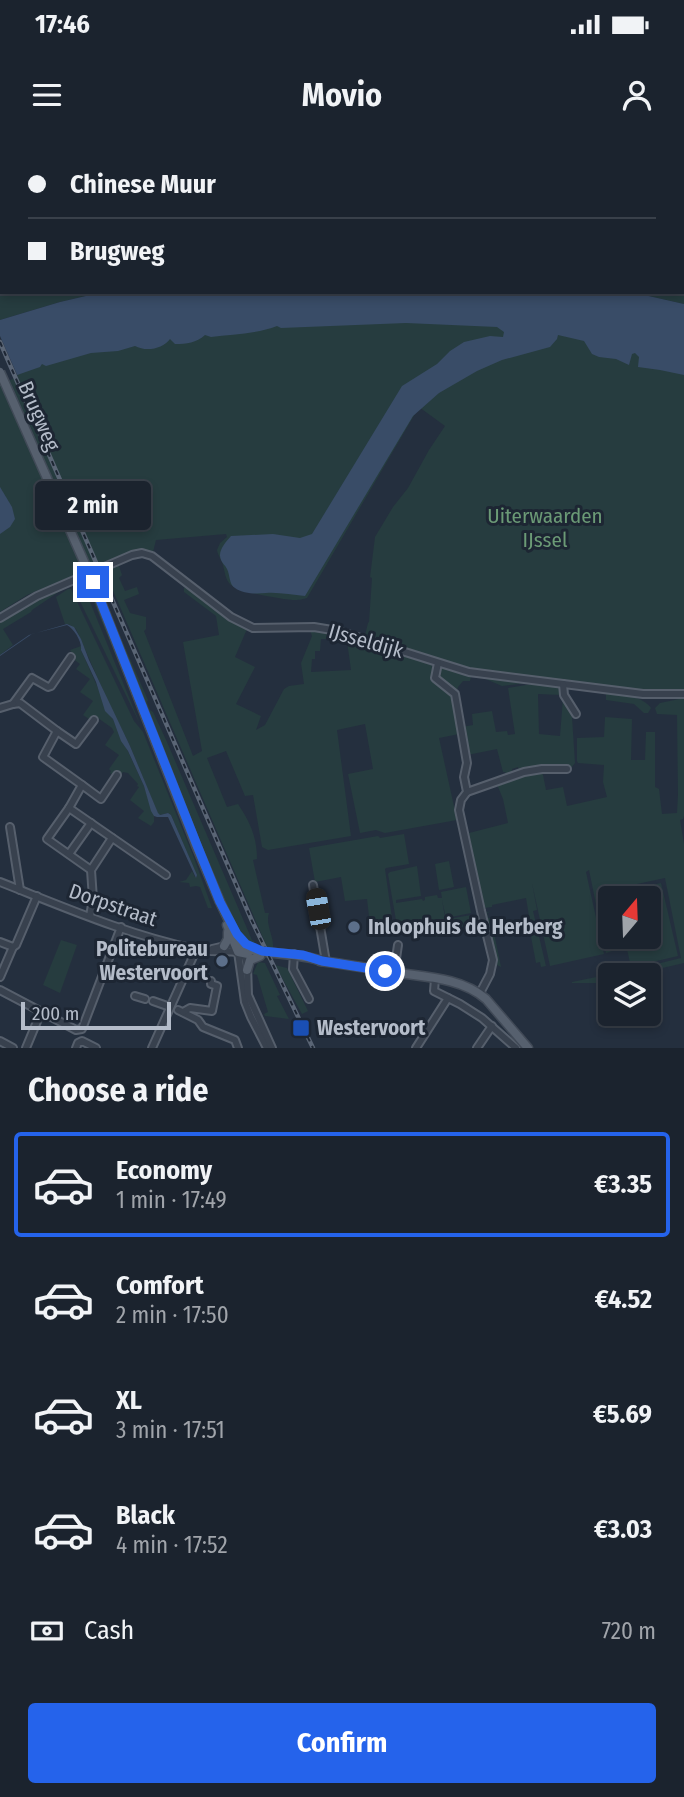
<!DOCTYPE html>
<html lang="en">
<head>
<meta charset="utf-8">
<style>
  :root { --surface:#1b232e; --page:#282f3a; --text:#f1f3f6; --muted:#a0a4aa; --line:#39404a; --accent:#2563eb }
  body { margin:0; font-family:"Fira Sans Condensed",sans-serif; background:var(--page); color:var(--text); height:100vh; display:flex; flex-direction:column; font-size:26px; white-space:nowrap }
  * { box-sizing:border-box; margin:0 }
  p { font-size:23px; color:var(--muted) }
  .icon { flex:none; width:38px; height:38px; fill:none; stroke:currentColor; stroke-width:2; stroke-linecap:round; stroke-linejoin:round }
  .map { position:relative; height:908px; overflow:hidden }
  .drawer { display:flex; flex-direction:column; background:var(--surface); flex:1 }
  .drawer>* { flex:none }
  .guide { position:absolute; left:0px; top:0px; width:684px; height:154px; box-shadow:0 4px 10px #0003,0 0 0 2px var(--line); display:grid; align-content:center; height:154px; padding:0 28px; background:var(--surface) }
  .needle { width:46px; rotate:19deg }
  .controls { position:absolute; left:598px; top:746px; display:grid; gap:14px }
  .controls a { display:grid; place-items:center; width:63px; height:63px; border-radius:7px; background:var(--surface); box-shadow:0 4px 10px #0003,0 0 0 2px var(--line); font-size:35px }
  .scale { position:absolute; left:21px; bottom:18px; width:150px; box-sizing:border-box; padding-left:7px; border:4px solid #b4bcc9; border-top:0; font-size:19px; line-height:24px; white-space:nowrap; color:#b4bcc9; -webkit-text-stroke:5px #1d2633; paint-order:stroke }
  .end { position:absolute; width:32px; height:32px; margin:-16px; border:9px solid #2563eb; background:#fff; box-shadow:0 0 0 4px #fff }
  .from { border-radius:50% }
  .bubble { position:absolute; height:49px; border-radius:7px; background:var(--surface); box-shadow:0 4px 10px #0003,0 0 0 2px var(--line); font-size:23px; font-weight:700; line-height:49px; text-align:center }
  .car { position:absolute; width:21px; height:42px; margin:-21px -10px; border-radius:9px; box-shadow:0 0 5px 2px #0007; background:linear-gradient(#222 24%,#8ab4d8 0 40%,#222 0 76%,#8ab4d8 0 86%,#222 0) }
  .guide b { display:flex; align-items:center; gap:24px; height:66px; font-size:26px }
  .guide b+b { border-top:2px solid var(--line) }
  .guide i { width:18px; height:18px; background:var(--text) }
  ul { padding:0; list-style:none }
  li { display:flex; align-items:center; gap:21px; height:105px; margin:0 14px 10px; padding:0 14px; border:4px solid transparent; border-radius:7px }
  li div { flex:1 }
  li b { display:block; font-size:26px }
  li em { font-style:normal; font-weight:700 }
  li.selected { border-color:var(--accent) }
  li>.icon { width:63px; height:63px; stroke-width:1.5 }
  h2 { padding:0 28px; font-size:32px; line-height:84px }
  .pay { display:flex; align-items:center; gap:18px; height:77px; padding:0 28px; font-size:26px }
  .pay p { margin-inline-start:auto }
  .cta { display:flex; gap:14px; margin-top:auto; padding:14px 28px }
  .cta a { flex:1; height:80px; border-radius:7px; background:var(--accent); color:#fff; font-size:28px; font-weight:700; line-height:80px; text-align:center }
  .status { display:flex; justify-content:space-between; align-items:center; height:49px; padding:0 35px; background:var(--surface); direction:ltr }
  .status svg { height:19px; fill:currentColor }
  header { display:flex; justify-content:space-between; align-items:center; height:91px; padding:0 28px; background:var(--surface); font-size:32px; font-weight:700 }
  .map>svg:first-child { display:block }
  .green { fill:#263c3f; fill-rule:evenodd }
  .water { fill:#394c67 }
  .pier { fill:#242f3e }
  .lines { fill:none; stroke-linecap:round; stroke-linejoin:round }
  .minor-casing { stroke:#565f6c; stroke-width:10 }
  .major-casing { stroke:#414a57; stroke-width:11 }
  .minor { stroke:#38414e; stroke-width:6 }
  .major { stroke:#56606e; stroke-width:8 }
  .rail-casing { stroke:#5a6575; stroke-width:4.5 }
  .rail { stroke:#1d2633; stroke-width:2; stroke-dasharray:5; stroke-linecap:butt }
  .major-bridge-casing { stroke:#414a57; stroke-width:11; stroke-linecap:butt }
  .major-bridge { stroke:#56606e; stroke-width:8 }
  .route { stroke:#2563eb; stroke-width:9 }
  .service-dot { fill:#5c6f8a; stroke:#1d2633; stroke-width:2.5 }
  .transit-dot { fill:#1a4fb4; stroke:#1d2633; stroke-width:2.5 }
  .labels { text-anchor:middle; stroke-width:6; stroke-linejoin:round; paint-order:stroke }
  .street-label { font-size:21px; fill:#b4bcc9; stroke:#1d2633 }
  .park-label { font-size:21px; fill:#6b9a76; stroke:#1d2633 }
  .poi-label { font-size:21px; font-weight:bold; fill:#b4bcc9; stroke:#1d2633; text-anchor:start }
</style>
</head>
<body>
<div class="status"><b>17:46</b><svg viewBox="0 0 49 12"><path d="M0 12V9h3v3zM5 12V6h3v6zM10 12V3h3v9zM15 12V0h3v12zM26 1h20v11H26zM47 4h2v5h-2z"/></svg></div>
<header><svg class="icon" aria-label="menu" viewBox="0 0 24 24"><path d="M4 6h16M4 12h16M4 18h16"/></svg>Movio<svg class="icon" aria-label="person" viewBox="0 0 24 24"><circle cx="12" cy="8" r="4"/><path d="M4 21q1-7 8-7t8 7"/></svg></header>
<div class="map">
<svg width="684" height="908" viewBox="0 0 684 908">
  <rect width="100%" height="100%" fill="#242f3e"/>
  <!-- green -->
  <g class="green">
    <polygon points="0,0 540,0 548,2 2,2 2,152 103,152 60,162 0,180"/>
    <polygon points="683,20 684,20 684,164 631,152 682,152"/>
    <path d="M461,181l100,14 76,17 47,14v326h-43l-170,-23 -106,-34 3,-12 1,-1 3,-44 -2,-1 5,-40 18,-30 15,-19 21,-38 16,-24 -26,-19 -112,191c-2,1 -9,2 -11,2 -12,0 -56,-8 -65,-15 -6,-5 -6,-13 -8,-20 -1,-5 -5,-9 -6,-15l3,-7 7,-6 -1,-3 -70,6 -3,12 -9,-3 -13,2 -104,44 -27,17v-231l42,-17 47,-12 41,-6 37,-10 104,-12z"/>
    <path d="M118,423l4,12 -3,3 6,13 12,-4 2,7 -15,6 6,13 16,4v12l-2,2 49,125 9,-5 -19,-109 36,-7 -3,-19 -32,-24v-4l3,-1 42,32 18,10 -12,28 20,10 -19,37 25,12 -5,14 9,-5 19,-36 5,-3 15,-2 -3,-21 11,-27 -2,-6 36,5 85,28 4,19 17,12 7,40 -20,4 18,82 -72,13 -9,-3 -16,3 -12,-59 25,-5 -8,-45 -28,6 14,106 -83,14 -6,-3 -9,-52 -8,1 -19,-45 -19,7 20,49 11,-3c12,18 19,33 19,55l-4,1 12,53h4c-4,11 5,23 4,35l-6,-1 -159,-368 -5,-9zM321,499h15l11,2 4,29 -40,2 1,-13h3v-8h5z"/>
    <polygon points="81,440 140,584 75,451 74,447 75,443"/>
    <polygon points="95,441 96,441 148,560 147,562 150,570 153,572 167,602 252,800 254,801 258,808 245,802 238,794"/>
    <polygon points="91,444 104,484 197,715 88,448"/>
    <polygon points="66,447 32,470 31,472 3,489 13,505 0,515 0,480 33,461"/>
    <polygon points="68,449 71,449 134,581 143,592 194,718 212,768 208,768 200,747 196,746 190,747 189,743 179,742 186,740 192,731 195,737 197,736 171,675 168,673 160,675 158,674 130,606 110,566 76,489 68,484 65,484 56,457"/>
    <polygon points="81,506 81,510 102,557 104,567 113,579 144,646 154,676 154,682 151,686 138,678 144,671 130,660 139,647 137,646 138,644 128,633 123,632 121,635 113,635 110,633 111,631 109,629 119,615 105,605 114,592 112,588 98,578 97,580 94,578 89,579 83,575 93,561 80,552 90,539 76,529 80,524 72,518 73,515 70,510"/>
    <polygon points="443,527 469,534 471,536 470,541 463,541 458,547 456,553 438,537 439,528"/>
    <polygon points="482,536 527,542 527,543 502,546 481,537"/>
    <path d="M538,543c9,1 23,2 23,12l-23,-1 1,40 21,2 3,-38 9,19 3,46 -4,5 -51,5 -2,-6 -6,2v4l-6,1 -1,-2h-2l-6,-23 -30,6 -5,-28 11,-2 -1,-11 20,-3 4,21 11,-1 1,4 7,-1 -7,-46z"/>
    <path d="M606,552c14,2 37,4 45,16l-3,5h-4l-10,-9 -28,-4z"/>
    <polygon points="684,558 684,676 683,679 680,680 684,704 684,823 632,835 612,835 681,818 665,738 609,750 611,796 619,796 621,808 606,813 589,730 586,732 604,814 550,826 532,743 537,770 533,771 546,826 541,827 540,822 536,823 528,781 523,781 523,778 529,776 526,758 492,765 492,767 484,768 469,693 508,683 503,659 496,642 520,634 542,630 546,650 563,647 567,666 607,657 603,642 604,625 578,623 577,621 577,598 604,597 605,577 632,579 631,620 645,620 646,592 655,592 655,647 659,649 662,674 677,673 678,655 677,575 657,574 655,568 660,563"/>
    <polygon points="404,694 409,724 386,728 385,729 394,792 378,794 377,786 370,785 367,759 345,761 341,737 315,742 309,708 378,696 380,698"/>
    <polygon points="449,721 454,747 439,750 435,724"/>
    <polygon points="417,726 421,756 396,760 396,763 422,759 423,761 425,760 425,757 437,755 438,758 442,758 441,752 466,747 471,773 446,778 442,760 448,795 436,797 433,785 398,792 388,734 390,732"/>
    <polygon points="661,743 678,816 631,827 624,796 649,796 649,758 615,758 614,754"/>
    <polygon points="492,771 487,773 488,778 494,777 495,783 492,785 497,784 497,787 493,788 501,827 495,824 494,818 496,817 493,803 491,803 490,800 492,800 489,787 487,787 486,775 484,775 484,773"/>
    <polygon points="471,775 474,787 450,792 448,779"/>
    <polygon points="61,800 77,805 60,853 43,845"/>
    <polygon points="258,822 265,823 280,855 277,856 289,879 265,876 264,874 268,872 257,835 253,834"/>
    <polygon points="275,825 287,828 308,871 302,874"/>
    <polygon points="606,835 611,835 611,844 605,842 598,844 598,843 572,843 572,842"/>
  </g>
  <!-- water -->
  <g class="water">
    <path d="M103,152h528l53,12v71l-24,-5 -22,-3 1,-10 -4,-4 -3,1 -3,11 -13,-6 -17,-2 -7,-3 -8,-13 -26,-6 -1,4 -7,8 -48,13 -25,11 -38,22 -26,23 -108,180c-13,-1 -26,-4 -39,-3 -9,1 -23,1 -31,-5 -6,-3 -5,-14 -8,-19 -2,-4 -5,-6 -6,-9 -4,-9 5,-18 10,-24l42,-2 27,4 12,-4 90,-148 35,-22 13,-13 14,-9 26,-6 13,1 1,-5 -7,-5 -91,-4 -125,5 -4,-2c-20,8 -45,8 -66,11l-6,-2c-9,8 -18,9 -30,9l-5,-5c-7,10 -24,13 -35,7l-17,5 -27,2 -45,13 -4,-2 -2,3 -40,14v-61l60,-18z"/>
    <polygon points="0,347 12,367 15,379 10,387 0,394"/>
    <path d="M67,484l7,3 7,12 8,21 41,86 28,67 2,2 8,-2 3,2 26,60 -1,3 -28,-61h-11l-3,-1 -3,-5 -7,-25 -16,-35 -7,-10 -8,-22 -8,-8 -9,-29 -15,-32c1,-9 -7,-21 -14,-25l-35,9 -32,22v-1l29,-20z"/>
  </g>
  <!-- pier -->
  <polygon class="pier" points="0,196 18,237 0,244"/>
  <g class="lines">
    <!-- minor casing -->
    <g class="minor-casing">
      <g id="minor">
        <polyline points="553,0 562,2"/>
        <polyline points="682,17 684,17"/>
        <polyline points="0,478 37,456 132,415 142,413 152,416 231,477 253,488 314,487 338,491 469,532 643,554 684,554"/>
        <polyline points="71,517 51,546 48,547 32,538 13,564 20,563 57,591 43,617 82,645 69,668 166,735"/>
        <polyline points="438,523 435,538 455,554 467,623 464,637 467,652 461,660 459,670 481,771 493,820 490,834 480,853"/>
        <polyline points="563,544 564,555 576,574"/>
        <polyline points="0,568 13,564"/>
        <polyline points="57,591 76,604 94,580"/>
        <polyline points="82,645 101,659 117,635"/>
        <polyline points="467,652 524,632 542,629 567,629"/>
        <polyline points="69,668 47,699 91,730"/>
        <polyline points="10,687 20,750"/>
        <polyline points="69,714 91,683"/>
        <path d="M0,742c64,25 128,53 195,67 15,4 29,1 43,3l7,50 6,15 16,31"/>
        <polyline points="313,745 326,822"/>
        <polyline points="90,776 93,759 91,730 112,698"/>
        <polyline points="0,802 13,807"/>
        <polyline points="212,809 229,805 242,808 247,825 248,855 272,908"/>
        <polyline points="294,814 293,829 309,859"/>
        <polyline points="394,832 398,805"/>
        <polyline points="0,837 13,807 16,805 37,756"/>
        <polyline points="435,839 434,851 460,864 482,878 516,908"/>
        <polyline points="0,850 76,890 82,889 121,787"/>
        <polyline points="135,856 145,859"/>
        <polyline points="153,861 170,867"/>
        <polyline points="178,870 198,880 203,887 235,900 238,908"/>
        <polyline points="183,872 190,868 212,871 217,846 211,844 211,841"/>
        <polyline points="0,901 13,908"/>
        <polyline points="26,908 41,872"/>
        <polyline points="76,908 78,903 82,901 96,908"/>
        <polyline points="152,908 196,810"/>
        <polyline points="416,908 448,858"/>
        <polyline points="477,908 492,886"/>
      </g>
    </g>
    <!-- major casing -->
    <g class="major-casing">
      <g id="major">
        <path d="M93,442l103,263 24,57 22,46c26,7 54,4 80,13"/>
        <polyline points="227,785 238,812 248,814"/>
        <polyline points="224,806 228,799 228,792"/>
        <path d="M320,821c24,3 47,7 71,11 32,5 70,5 95,27l42,49"/>
        <polyline points="247,830 250,820 260,816"/>
      </g>
    </g>
    <!-- minor -->
    <use href="#minor" class="minor"/>
    <!-- major -->
    <use href="#major" class="major"/>
    <!-- rail casing -->
    <g class="rail-casing">
      <polyline id="rail" points="0,202 252,781 313,908"/>
    </g>
    <!-- rail -->
    <use href="#rail" class="rail"/>
    <!-- major-bridge casing -->
    <g class="major-bridge-casing">
      <polyline id="major-bridge" points="0,232 93,442"/>
    </g>
    <!-- major-bridge -->
    <use href="#major-bridge" class="major-bridge"/>
  </g>
  <g class="lines">
    <!-- route -->
    <polyline class="route" points="93,442 197,705 220,762 237,794 246,804 262,811 303,815 322,821 385,831"/>
  </g>
  <!-- markers -->
  <g class="service-dot">
    <circle cx="354" cy="787" r="7"/>
    <circle cx="222" cy="821" r="7"/>
  </g>
  <rect class="transit-dot" x="292" y="879" width="18" height="18" rx="3.5"/>
  <g class="labels">
    <!-- street labels -->
    <g class="street-label">
      <text transform="translate(39 276) rotate(66)" y="7">Brugweg</text>
      <text transform="translate(366 501) rotate(16)" y="7">IJsseldijk</text>
      <text transform="translate(113 765) rotate(19)" y="7">Dorpstraat</text>
    </g>
    <!-- park labels -->
    <g class="park-label">
      <text x="545" y="383">Uiterwaarden<tspan x="545" dy="24">IJssel</tspan></text>
    </g>
    <!-- poi labels -->
    <g class="poi-label">
      <text x="368" y="794">Inloophuis de Herberg</text>
      <text x="208" y="816" text-anchor="end">Politebureau<tspan x="208" dy="24">Westervoort</tspan></text>
      <text x="317" y="895">Westervoort</text>
    </g>
  </g>
</svg>
<div class="controls">
<a><svg class="needle" viewBox="-14 -14 28 28"><path d="M0-13l5 13h-10z" fill="#e53935"/><path d="M0 13l5-13h-10z" fill="#a0a4aa"/></svg></a>
<a><svg class="icon" aria-label="layers" viewBox="0 0 24 24"><path d="M12 4l9 5-9 5-9-5zM3 14l9 5 9-5"/></svg></a>
</div>
<div class="scale">200 m</div>
<i class="end from" style="left:385px;top:831px"></i>
<i class="end" style="left:93px;top:442px"></i>
<div class="bubble" style="left:35px;top:341px;width:116px">2 min</div>
<i class="car" style="left:318px;top:769px;rotate:350deg"></i>
<div class="guide">
<b><i class="from"></i>Chinese Muur</b>
<b><i></i>Brugweg</b>
</div>
</div>
<section class="drawer">
<h2>Choose a ride</h2>
<ul>
<li class="selected"><svg class="icon" aria-label="car" viewBox="0 0 24 24"><path d="M5 17H2v-5l4-1 3-4h7l3 4 3 1v5h-3M9 17h6M6 11h13"/><circle cx="7" cy="17" r="2"/><circle cx="17" cy="17" r="2"/></svg><div><b>Economy</b><p>1 min · 17:49</p></div><em>€3.35</em></li>
<li><svg class="icon" aria-label="car" viewBox="0 0 24 24"><path d="M5 17H2v-5l4-1 3-4h7l3 4 3 1v5h-3M9 17h6M6 11h13"/><circle cx="7" cy="17" r="2"/><circle cx="17" cy="17" r="2"/></svg><div><b>Comfort</b><p>2 min · 17:50</p></div><em>€4.52</em></li>
<li><svg class="icon" aria-label="car" viewBox="0 0 24 24"><path d="M5 17H2v-5l4-1 3-4h7l3 4 3 1v5h-3M9 17h6M6 11h13"/><circle cx="7" cy="17" r="2"/><circle cx="17" cy="17" r="2"/></svg><div><b>XL</b><p>3 min · 17:51</p></div><em>€5.69</em></li>
<li><svg class="icon" aria-label="car" viewBox="0 0 24 24"><path d="M5 17H2v-5l4-1 3-4h7l3 4 3 1v5h-3M9 17h6M6 11h13"/><circle cx="7" cy="17" r="2"/><circle cx="17" cy="17" r="2"/></svg><div><b>Black</b><p>4 min · 17:52</p></div><em>€3.03</em></li>
</ul>
<div class="pay"><svg class="icon" aria-label="cash" viewBox="0 0 24 24"><path d="M3 7h18v10H3z"/><circle cx="12" cy="12" r="2"/></svg>Cash<p>720 m</p></div>
<div class="cta"><a>Confirm</a></div>
</section>
</body>
</html>
